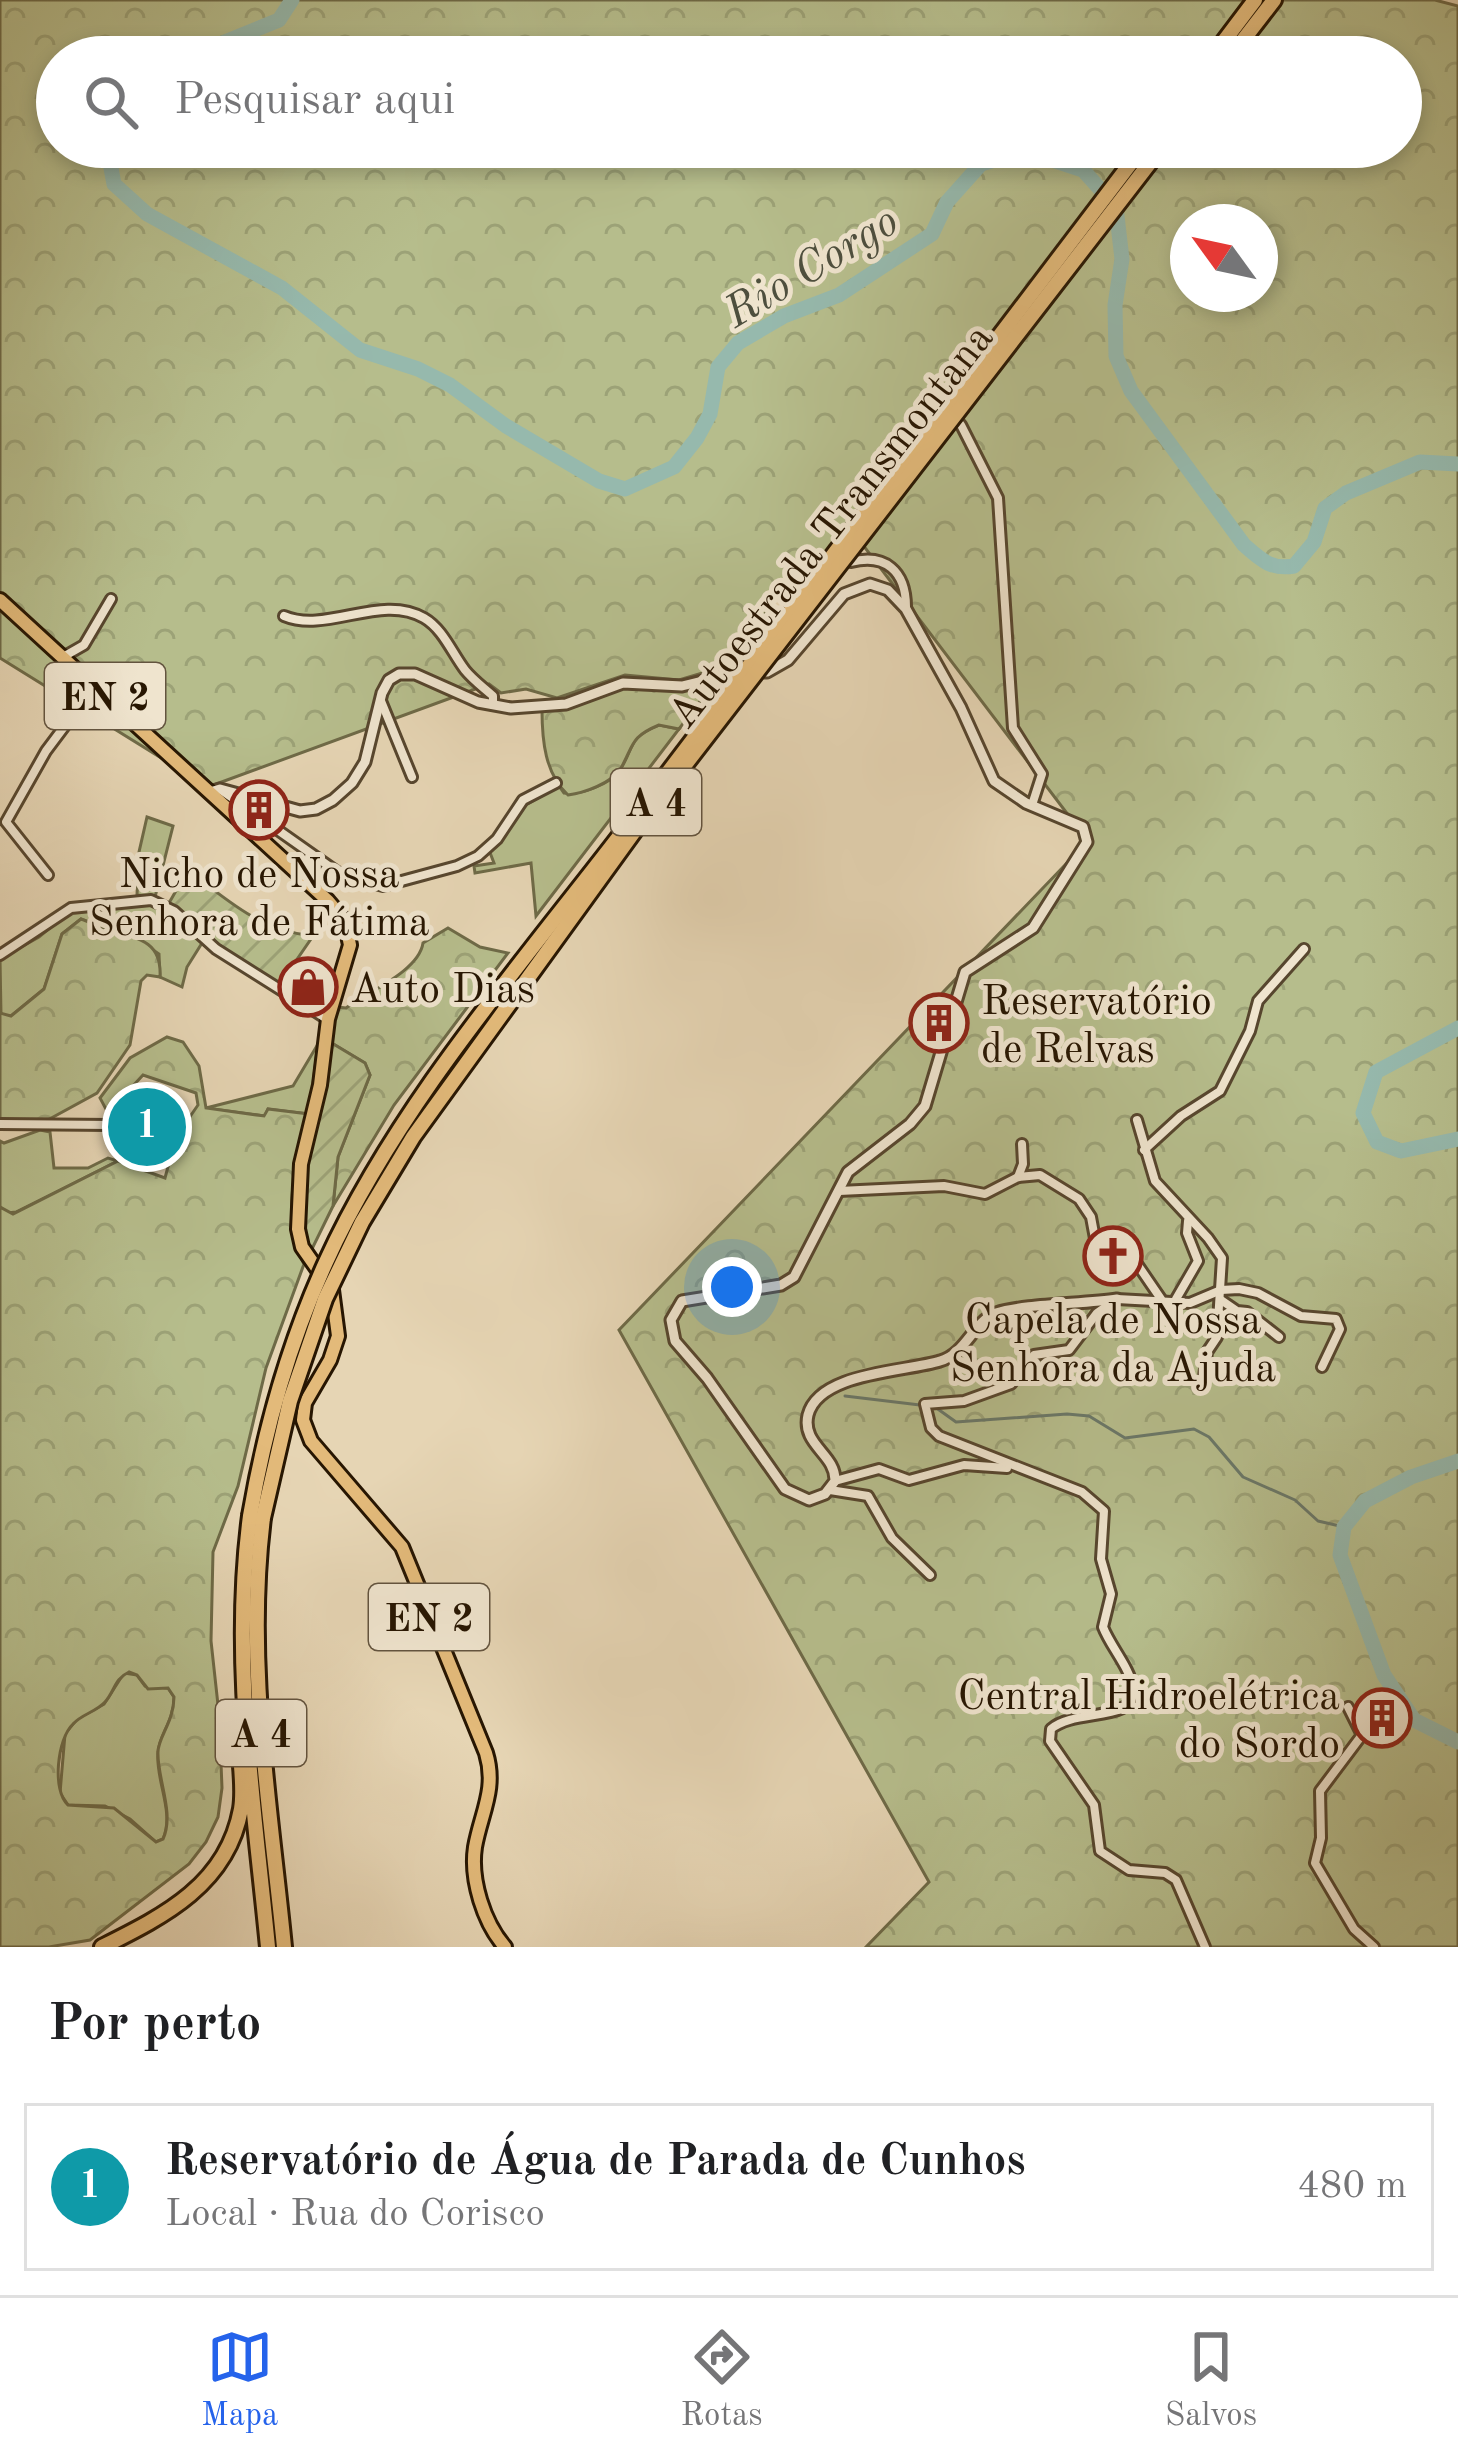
<!DOCTYPE html>
<html lang="pt">
<meta charset="utf-8">
<style>
:root{--surface:#fff;--page:#f2f2f2;--text:#202124;--muted:#757577;--line:#e0e0e0;--accent:#2563eb}
body{margin:0;font-family:"Old Standard TT",serif;background:var(--page);color:var(--text)}
.compass{position:absolute;left:1170px;top:204px;width:108px;height:108px;border-radius:50%;background:var(--surface);box-shadow:0 6px 18px #0003;rotate:303deg}
.you{position:absolute;left:732px;top:1287px;width:42px;height:42px;margin:-30px;border:9px solid #fff;border-radius:50%;background:#1a73e8;box-shadow:0 0 0 18px #1a73e833}
.badge{display:grid;place-items:center;width:78px;height:78px;border-radius:50%;background:var(--accent);color:#fff;font-size:39px;font-weight:700}
.pin{position:absolute;translate:-50% -50%;border:6px solid #fff;box-shadow:0 3px 12px #0006}
.list{margin:0;padding:0;list-style:none}
h2{display:flex;justify-content:space-between;align-items:center;height:156px;margin:0;padding:0 48px;font-size:51px}
h2 small{font-size:39px;font-weight:400;color:var(--muted)}
.list li{display:grid;grid-template-columns:78px 1fr auto;gap:36px;align-items:center;box-sizing:border-box;height:168px;margin:0 24px 24px;padding:0 24px;border:3px solid var(--line);border-radius:0px}
.list b{display:block;font-size:45px;white-space:nowrap}
.list p{margin:0;font-size:39px;white-space:nowrap;color:var(--muted)}
.list em{font-size:39px;font-style:normal;color:var(--muted)}
.icon{flex:none;width:66px;height:66px;fill:none;stroke:currentColor;stroke-width:2;stroke-linecap:round;stroke-linejoin:round}
.map{position:relative;flex:none;width:1458px;height:1947px;overflow:hidden}
.search{position:absolute;background:var(--surface);box-shadow:0 6px 18px #0003;left:36px;right:36px;top:36px;height:132px;display:flex;align-items:center;gap:30px;box-sizing:border-box;padding:0 42px;border-radius:66px;color:var(--muted);font-size:45px}
.sheet{height:348px;background:var(--surface)}
nav{display:flex;justify-content:space-around;align-items:center;box-sizing:border-box;height:168px;border-top:3px solid var(--line);background:var(--surface);font-size:33px;color:var(--muted)}
nav a{display:grid;justify-items:center;gap:6px}
nav .on{color:var(--accent)}
.map>svg:first-child{display:block}
.grass{fill:#b6bd8c;stroke:#6e6a47;stroke-width:3}
.forest{fill:url(#forest-crowns);stroke:#6e6a47;stroke-width:3;fill-rule:evenodd}
.garden{fill:url(#garden-furrows);stroke:#6e6a47;stroke-width:3}
.lines{fill:none;stroke-linecap:round;stroke-linejoin:round}
.stream{stroke:#6a7869;stroke-width:3}
.river{stroke:#96b9ad;stroke-width:15}
.minor-casing{stroke:#57462e;stroke-width:14}
.tertiary-casing{stroke:#57462e;stroke-width:15}
.primary-casing{stroke:#271602;stroke-width:18}
.motorway-casing{stroke:#271602;stroke-width:20}
.minor{stroke:#efe4ce;stroke-width:8}
.tertiary{stroke:#efe4ce;stroke-width:9}
.primary{stroke:#e3ba7a;stroke-width:12}
.motorway{stroke:#e3ba7a;stroke-width:14}
.motorway-bridge-casing{stroke:#271602;stroke-width:20;stroke-linecap:butt}
.motorway-bridge{stroke:#e3ba7a;stroke-width:14}
.labels{text-anchor:middle;stroke-width:10;stroke-linejoin:round;paint-order:stroke}
.shield{fill:#efe4ce;stroke:#63543f;stroke-width:3}
.shield-label{font-size:39px;font-weight:bold;fill:#271602}
.street-label{font-size:42px;fill:#271602;stroke:#efe4ce}
.poi-label{font-size:42px;fill:#271602;stroke:#efe4ce}
.water-label{font-size:45px;font-style:italic;fill:#4e4f3e;stroke:#efe4ce}
</style>
<div class="map">
<svg width="1458" height="1947" viewBox="0 0 1458 1947">
<defs>
<pattern id="forest-crowns" width="20" height="18" patternUnits="userSpaceOnUse" patternTransform="scale(3)"><rect width="20" height="18" fill="#b6bd8c"/><path d="M2 6a3 3 0 1 1 6 0M12 15a3 3 0 1 1 6 0" fill="none" stroke="#9ca277"/></pattern>
<pattern id="garden-furrows" width="10" height="10" patternUnits="userSpaceOnUse" patternTransform="scale(3)"><rect width="10" height="10" fill="#b6bd8c"/><path d="M-1 1l2-2M0 10L10 0M9 11l2-2" fill="none" stroke="#9ca277"/></pattern>
</defs>
<rect width="100%" height="100%" fill="#e6d5b4"/>
<filter id="stains"><feTurbulence type="fractalNoise" baseFrequency=".00167" numOctaves="4"/><feColorMatrix values="0 0 0 0 .2 0 0 0 0 .09 0 0 0 0 .02 0 0 0 .5 -.17"/></filter>
<radialGradient id="worn" r=".72"><stop offset=".6" stop-color="#630" stop-opacity="0"/><stop offset="1" stop-color="#630" stop-opacity=".3"/></radialGradient>
<g class="grass">
<path d="M659 725 679 729 536 916 531 863 475 873 474 866 494 863 489 850 524 806 559 786 564 793C580 795 610 785 620 770 635 746 628 737 659 725Z"/>
<polygon points="147,817 173,826 155,897 137,895 139,852"/>
<polygon points="142,901 162,907 202,943 187,967 182,987 160,977 159,954 127,932 108,930 81,919 62,934 44,989 11,1016 1,1015 0,959 39,937 69,912"/>
<polygon points="318,1044 309,1114 268,1109 265,1116 206,1108 293,1086"/>
<polygon points="40,1130 50,1132 54,1168 88,1168 108,1158 118,1161 16,1212 7,1213 0,1207 0,1141 4,1143"/>
<path d="M124 1673 137 1675 145 1686 168 1688 174 1697C174 1721 159 1735 158 1752 155 1780 175 1812 163 1839L156 1842 130 1819 105 1806 68 1805 60 1793 65 1734 77 1719 104 1704Z"/>
</g>
<g class="forest">
<path d="M0 0H1435L1458 6V1947H866L929 1882 619 1330 1088 841 863 545 798 570 726 666 679 680 625 675 557 698 526 689 501 693 489 684 208 787 0 658ZM57 57H1401V147H57ZM1188 222H1260V294H1188Z"/>
<path d="M714 683 679 729 659 725C630 737 634 745 621 768 612 783 584 793 568 795 545 774 542 740 542 710L573 705 621 688 684 691Z"/>
<path d="M81 919C91 922 98 928 108 931 137 938 162 940 160 977L147 975 141 981 130 1045 97 1093 44 1122H0V1013L11 1016 44 989 62 934Z"/>
<path d="M448 928 480 947 508 953 394 1105 333 1206 338 1157 370 1075 365 1063 330 1042 337 1007 346 1008C368 992 419 971 423 943Z"/>
<path d="M167 1037 183 1042 199 1066 206 1108 264 1116 268 1109 309 1114C296 1162 280 1218 304 1264L266 1368 238 1486 213 1552 211 1641 219 1714 222 1788 218 1817 206 1842 189 1864 90 1940 49 1947H0V1207L13 1214 118 1161 165 1178 176 1137 198 1105 196 1093 143 1075 108 1113 100 1098 130 1058ZM129 1672 137 1675 148 1689 168 1688 174 1697C174 1722 158 1737 158 1752 157 1779 175 1813 163 1839L156 1842 114 1808 68 1805C52 1791 57 1739 73 1724 82 1714 96 1712 105 1702 115 1691 114 1679 129 1672Z"/>
</g>
<g class="garden">
<path d="M188 870C228 901 261 931 313 936L280 984 214 945 169 903Z"/>
<path d="M330 1042 365 1063 370 1075 338 1157 333 1206 310 1253C288 1204 313 1149 323 1100 327 1081 328 1061 330 1042Z"/>
</g>
<g class="lines">
<g class="stream">
<polyline points="845,1396 920,1405"/>
<polyline points="935,1407 956,1422 1067,1414 1089,1416 1125,1438 1194,1429 1209,1437 1243,1477 1295,1500 1318,1521 1344,1527"/>
</g>
<g class="river">
<polyline points="188,57 279,20 292,0"/>
<path d="M107 147 114 184 147 214 282 288 360 350 418 369 450 385 506 426 599 481 625 489 674 467 697 438 710 414 718 367 738 343 784 316 839 295 932 234 947 202 981 164 1025 151 1083 170 1116 207 1122 259 1115 305 1116 356 1131 391 1244 545C1261 560 1271 570 1294 566L1314 542 1325 508 1346 493 1420 462 1458 464"/>
<polyline points="1458,1028 1376,1072 1363,1113 1377,1142 1401,1151 1458,1139"/>
<polyline points="1458,1461 1411,1477 1365,1501 1344,1527 1340,1555 1384,1675 1414,1720 1458,1742"/>
</g>
<defs>
<g id="minor">
<polyline points="961,425 998,498 1013,728 1042,774 1032,805"/>
<path d="M851 562C885 553 906 571 906 607"/>
<path d="M284 616C327 634 381 593 424 618 443 629 452 653 465 670 473 680 483 687 493 696V705"/>
<polyline points="63,657 84,645 111,599"/>
<polyline points="381,701 412,777"/>
<polyline points="221,790 343,876 383,886 457,866 478,856 497,839 523,800 556,783"/>
<polyline points="48,875 6,822 46,751 94,687"/>
<polyline points="0,955 71,908 151,900 174,911 216,949 327,1019"/>
<polyline points="1137,1120 1155,1181 1208,1238 1222,1258 1217,1337 1207,1352 1204,1377"/>
<polyline points="0,1124 111,1125"/>
<polyline points="1144,1150 1181,1116 1220,1091 1250,1031 1258,1001 1304,949"/>
<polyline points="1018,1177 1023,1164 1022,1144"/>
<polyline points="839,1191 944,1186 985,1194 1018,1177 1040,1175 1079,1199 1091,1217 1096,1244 1133,1258 1161,1299"/>
<polyline points="1176,1299 1198,1261 1187,1233 1188,1221"/>
<polyline points="1221,1300 1237,1311 1247,1312 1279,1337"/>
<polyline points="835,1481 879,1469 909,1480 964,1465 1007,1468"/>
<polyline points="830,1490 868,1496 892,1538 930,1575"/>
<polyline points="1348,1707 1362,1735 1320,1791 1321,1838 1315,1863 1354,1929 1374,1947"/>
<path d="M1205 1947 1176 1880 1165 1873 1129 1870 1100 1851 1094 1805 1050 1741 1051 1729C1075 1708 1136 1723 1133 1689 1131 1669 1110 1646 1103 1627L1111 1594 1101 1559 1104 1511 1082 1492 939 1436 931 1428 925 1404 964 1401 1011 1384 1034 1355 1069 1350 1097 1313 1117 1299 1190 1303 1221 1290 1239 1289 1258 1293 1301 1316 1336 1319 1340 1329 1322 1367"/>
</g>
<path id="tertiary" d="M210 792 220 789 300 811 316 809 333 800 352 783 365 762 382 693 389 680 399 674H415L478 702 511 708 566 704 623 683 682 686 739 672H767L788 660 844 594 870 584 888 590 906 609 961 708 994 781 1026 803 1083 827 1087 842 1033 928 965 972 925 1106 910 1124 848 1172 794 1277 781 1285 682 1301 671 1320 675 1341 707 1378 785 1489 809 1500 825 1494 835 1481C836 1454 801 1445 808 1415 819 1372 905 1372 940 1361 966 1354 973 1322 996 1313 1022 1304 1085 1304 1117 1299"/>
<path id="primary" d="M0 600 328 901 345 921 350 945 328 1019 320 1085 301 1164 298 1229 302 1247 332 1290 338 1336 330 1360 305 1403 303 1420 311 1441 402 1547 486 1753C497 1789 481 1813 475 1847 470 1880 484 1923 505 1947"/>
<g id="motorway">
<polyline points="1212,57 1255,0"/>
<polyline points="1230,57 1274,0"/>
<path d="M250 1516C231 1660 254 1803 268 1947"/>
<path d="M263 1518C245 1662 270 1804 284 1947"/>
<path d="M102 1947C164 1916 227 1885 241 1809 245 1786 239 1758 239 1735"/>
</g>
</defs>
<use href="#minor" class="minor-casing"/>
<use href="#tertiary" class="tertiary-casing"/>
<use href="#primary" class="primary-casing"/>
<use href="#motorway" class="motorway-casing"/>
<use href="#minor" class="minor"/>
<use href="#tertiary" class="tertiary"/>
<use href="#primary" class="primary"/>
<use href="#motorway" class="motorway"/>
<defs>
<g id="motorway-bridge">
<polyline points="660,783 1143,147"/>
<path d="M250 1516C265 1428 289 1343 326 1262 396 1108 518 968 621 834"/>
<polyline points="263,1518 290,1401 325,1299 362,1222 413,1137 644,818 1162,147"/>
</g>
</defs>
<use href="#motorway-bridge" class="motorway-bridge-casing"/>
<use href="#motorway-bridge" class="motorway-bridge"/>
</g>
<defs>
<symbol id="building-ring" viewBox="-11 -11 22 22"><circle r="9.5" fill="#efe4ce" stroke="#8f2418" stroke-width="1.5"/><path d="M-4-6H4V6H1V3H-1V6H-4ZM-2.5-4.3h1.7v1.8h-1.7ZM.8-4.3h1.7v1.8H.8ZM-2.5-1h1.7V.8h-1.7ZM.8-1h1.7V.8H.8Z" fill="#8f2418"/></symbol>
<symbol id="shop-ring" viewBox="-11 -11 22 22"><circle r="9.5" fill="#efe4ce" stroke="#8f2418" stroke-width="1.5"/><path d="M-5-2.5h2.3a2.7 3.5 0 0 1 5.4 0H5L5.5 6h-11ZM-1.5-2.5h3a1.5 2.3 0 0 0-3 0Z" fill="#8f2418"/></symbol>
<symbol id="church-ring" viewBox="-11 -11 22 22"><circle r="9.5" fill="#efe4ce" stroke="#8f2418" stroke-width="1.5"/><path d="M-1.2-6h2.4v3.5h3.3v2.4h-3.3V6h-2.4V-.1h-3.3v-2.4h3.3Z" fill="#8f2418"/></symbol>
</defs>
<g fill-rule="evenodd">
<use href="#building-ring" x="226" y="777" width="66" height="66"/>
<use href="#shop-ring" x="275" y="954" width="66" height="66"/>
<use href="#building-ring" x="906" y="990" width="66" height="66"/>
<use href="#church-ring" x="1080" y="1223" width="66" height="66"/>
<use href="#building-ring" x="1349" y="1685" width="66" height="66"/>
</g>
<g class="labels">
<g class="shield">
<rect x="45" y="663" width="120" height="66" rx="9"/>
<rect x="611" y="769" width="90" height="66" rx="9"/>
<rect x="369" y="1584" width="120" height="66" rx="9"/>
<rect x="216" y="1700" width="90" height="66" rx="9"/>
</g>
<g class="shield-label">
<text x="105" y="710">EN 2</text>
<text x="656" y="816">A 4</text>
<text x="429" y="1631">EN 2</text>
<text x="261" y="1747">A 4</text>
</g>
<g class="street-label">
<text transform="translate(829 525) rotate(-52)" y="15">Autoestrada Transmontana</text>
</g>
<g class="poi-label">
<text x="259" y="887">Nicho de Nossa<tspan x="259" dy="48">Senhora de Fátima</tspan></text>
<text x="350" y="1002" text-anchor="start">Auto Dias</text>
<text x="981" y="1014" text-anchor="start">Reservatório<tspan x="981" dy="48">de Relvas</tspan></text>
<text x="1113" y="1333">Capela de Nossa<tspan x="1113" dy="48">Senhora da Ajuda</tspan></text>
<text x="1340" y="1709" text-anchor="end">Central Hidroelétrica<tspan x="1340" dy="48">do Sordo</tspan></text>
</g>
<g class="water-label">
<text transform="translate(810 265) rotate(-31)" y="16">Rio Corgo</text>
</g>
</g>
<rect width="100%" height="100%" filter="url(#stains)"/>
<rect width="100%" height="100%" fill="url(#worn)"/>
</svg>
<svg class="compass" viewBox="-18 -18 36 36"><path d="M0-13l5 13h-10z" fill="#e53935"/><path d="M0 13l5-13h-10z" fill="#757577"/></svg>
<div class="you"></div>
<div class="pin badge" style="left:147px;top:1127px;background:#0f9aa8">1</div>
<div class="search"><svg class="icon" aria-label="search" viewBox="0 0 24 24"><circle cx="10" cy="10" r="6"/><path d="M15 15l6 6"/></svg>Pesquisar aqui</div>
</div>
<section class="sheet">
<h2>Por perto<small></small></h2>
<ul class="list">
<li><span class="badge" style="background:#0f9aa8">1</span><div><b>Reservatório de Água de Parada de Cunhos</b><p>Local · Rua do Corisco</p></div><em>480 m</em></li>
</ul>
</section>
<nav>
<a class="on"><svg class="icon" aria-label="map" viewBox="0 0 24 24"><path d="M3 6l6-2 6 2 6-2v14l-6 2-6-2-6 2zM9 4v14M15 6v14"/></svg>Mapa</a>
<a><svg class="icon" aria-label="directions" viewBox="0 0 24 24"><path d="M12 3l9 9-9 9-9-9zM9 14v-3h6M13 9l2 2-2 2"/></svg>Rotas</a>
<a><svg class="icon" aria-label="saved" viewBox="0 0 24 24"><path d="M7 4h10v16l-5-4-5 4z"/></svg>Salvos</a>
</nav>
